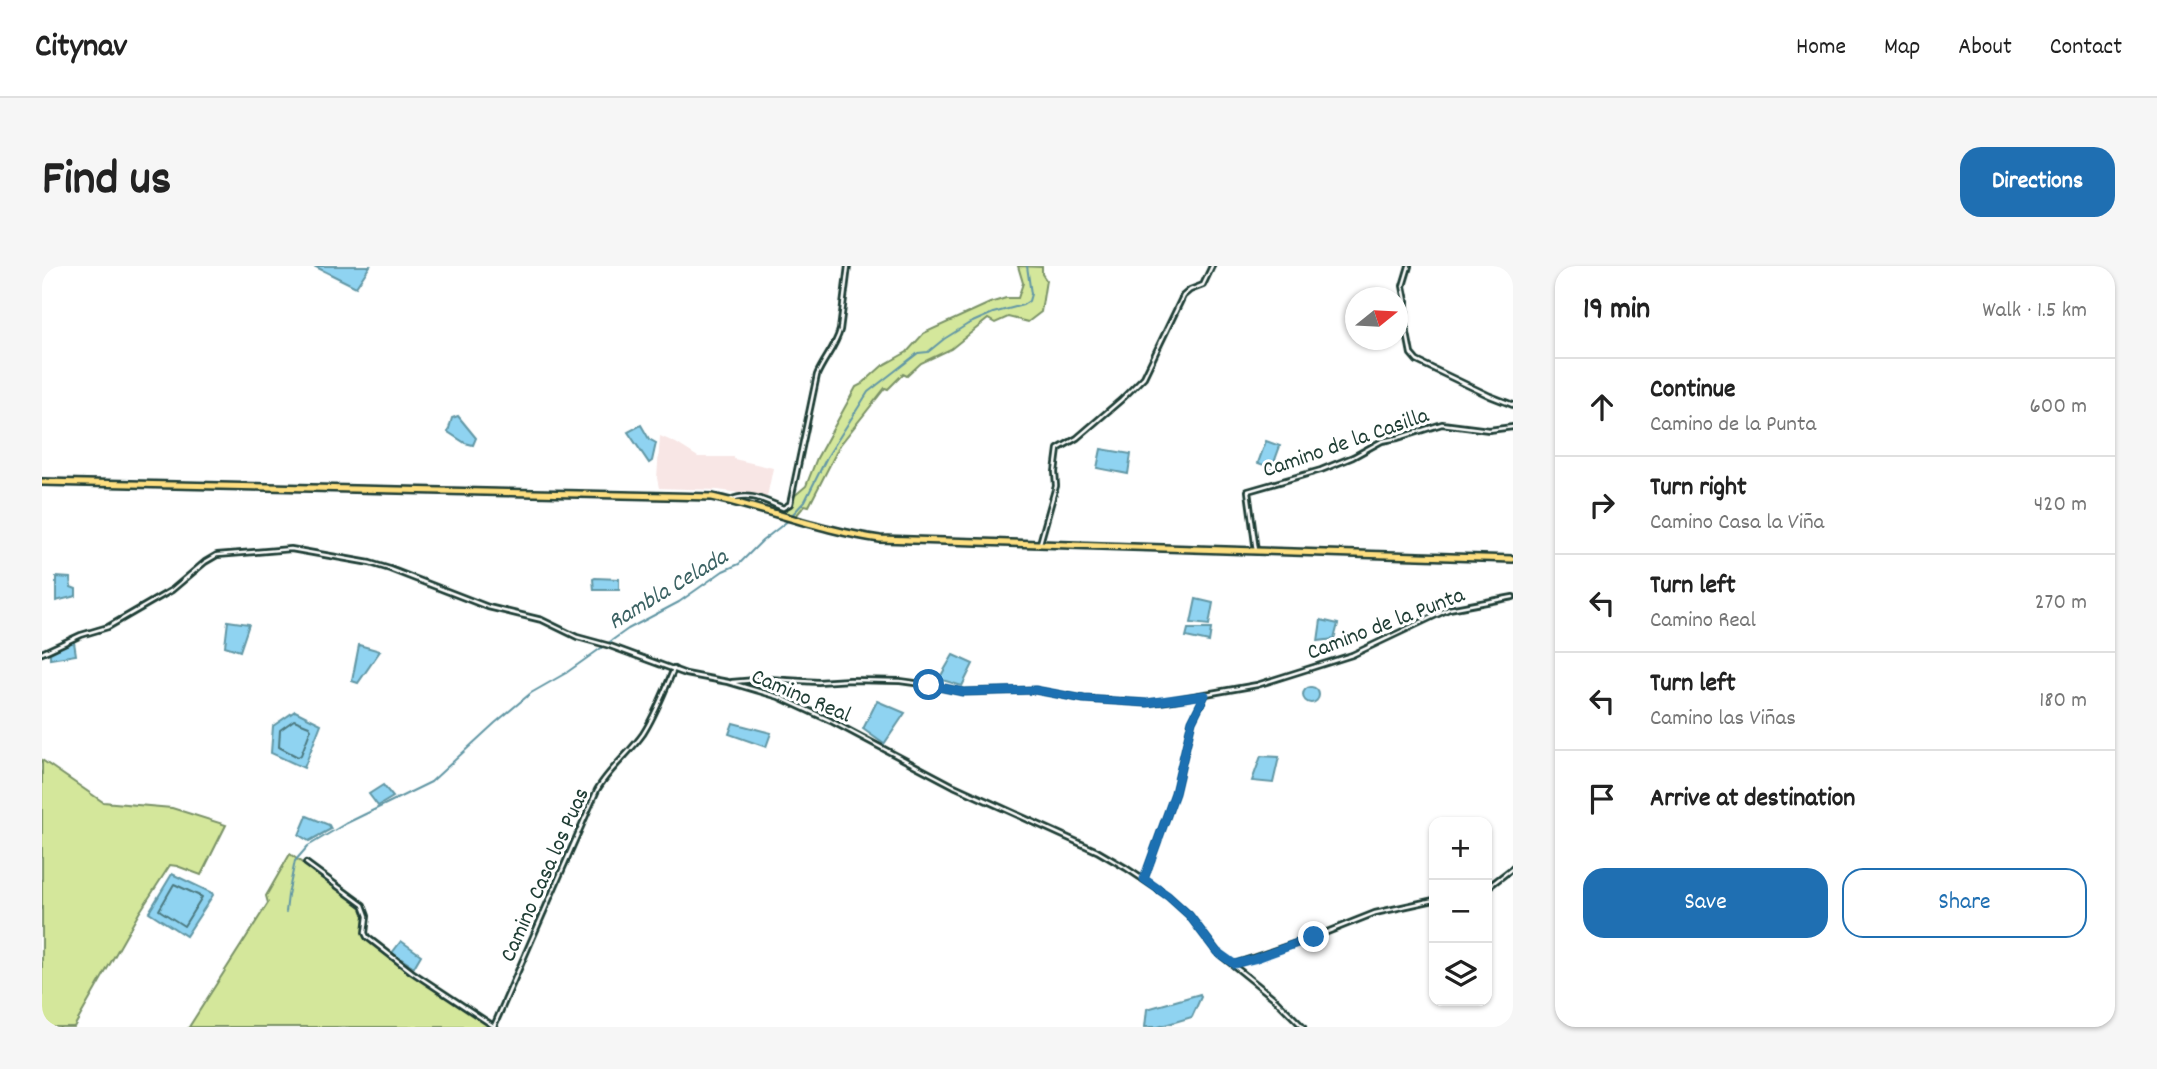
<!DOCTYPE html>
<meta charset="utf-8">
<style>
:root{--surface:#fff;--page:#f6f6f6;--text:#222;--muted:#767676;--line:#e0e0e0;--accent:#1f6fb2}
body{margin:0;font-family:Dekko,sans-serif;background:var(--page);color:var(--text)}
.controls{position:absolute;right:21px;bottom:21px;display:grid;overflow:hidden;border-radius:14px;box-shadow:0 2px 5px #0004}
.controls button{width:63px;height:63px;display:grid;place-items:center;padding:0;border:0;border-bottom:2px solid var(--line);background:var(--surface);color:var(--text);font:35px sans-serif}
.compass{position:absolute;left:1303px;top:21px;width:63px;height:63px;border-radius:50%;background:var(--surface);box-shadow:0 2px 5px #0004;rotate:72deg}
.stop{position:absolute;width:21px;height:21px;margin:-16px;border:5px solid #1f6fb2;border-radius:50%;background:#fff}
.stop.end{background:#1f6fb2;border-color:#fff;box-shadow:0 2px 7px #0008}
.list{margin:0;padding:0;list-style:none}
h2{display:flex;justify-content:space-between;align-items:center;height:91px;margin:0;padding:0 28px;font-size:30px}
h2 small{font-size:23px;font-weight:400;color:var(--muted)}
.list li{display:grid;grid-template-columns:46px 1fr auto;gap:21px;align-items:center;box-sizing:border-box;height:98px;padding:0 28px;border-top:2px solid var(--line)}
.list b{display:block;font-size:26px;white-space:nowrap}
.list p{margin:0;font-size:23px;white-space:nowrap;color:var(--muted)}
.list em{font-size:23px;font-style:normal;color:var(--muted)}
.actions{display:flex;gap:14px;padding:21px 28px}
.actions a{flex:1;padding:16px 0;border:2px solid var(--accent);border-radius:21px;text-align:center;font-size:24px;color:var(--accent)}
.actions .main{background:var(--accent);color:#fff}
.icon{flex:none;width:38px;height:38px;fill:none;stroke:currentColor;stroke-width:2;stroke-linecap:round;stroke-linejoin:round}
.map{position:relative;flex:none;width:1471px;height:761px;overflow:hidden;border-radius:21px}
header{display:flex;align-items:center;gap:42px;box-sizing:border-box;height:98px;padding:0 35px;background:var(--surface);border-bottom:2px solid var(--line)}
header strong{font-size:33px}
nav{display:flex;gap:38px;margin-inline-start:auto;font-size:24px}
.intro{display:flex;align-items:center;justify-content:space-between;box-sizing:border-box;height:168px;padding:0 42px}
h1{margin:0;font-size:49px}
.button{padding:18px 32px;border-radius:21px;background:var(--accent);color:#fff;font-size:24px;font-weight:700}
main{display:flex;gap:42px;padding:0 42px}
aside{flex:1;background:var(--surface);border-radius:21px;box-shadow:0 2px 5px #0004}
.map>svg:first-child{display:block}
.built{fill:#f8e6e5}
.green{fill:#d4e79b;stroke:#7a9268;stroke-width:2}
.water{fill:#8fd3f1;stroke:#6297a5;stroke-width:2}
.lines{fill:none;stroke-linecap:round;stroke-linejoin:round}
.shore{stroke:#4c7980;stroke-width:2}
.stream{stroke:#6297a5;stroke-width:2}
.minor-casing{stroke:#1f3d34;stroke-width:8}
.primary-casing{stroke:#1f3d34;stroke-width:10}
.minor{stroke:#fff;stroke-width:2.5}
.primary{stroke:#fedf80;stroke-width:5}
.route{stroke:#1f6fb2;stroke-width:9}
.labels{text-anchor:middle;stroke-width:6;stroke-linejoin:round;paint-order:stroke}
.street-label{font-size:23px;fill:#1f3d34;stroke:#fff}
.water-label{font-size:24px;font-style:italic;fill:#3b6263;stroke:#fff}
</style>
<header>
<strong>Citynav</strong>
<nav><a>Home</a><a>Map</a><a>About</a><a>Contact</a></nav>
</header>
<div class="intro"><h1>Find us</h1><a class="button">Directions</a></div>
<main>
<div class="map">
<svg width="1471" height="761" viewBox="0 0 1471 761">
<rect width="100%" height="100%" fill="#fff"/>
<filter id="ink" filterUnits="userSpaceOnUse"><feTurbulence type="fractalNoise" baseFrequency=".0143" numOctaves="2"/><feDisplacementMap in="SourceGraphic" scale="14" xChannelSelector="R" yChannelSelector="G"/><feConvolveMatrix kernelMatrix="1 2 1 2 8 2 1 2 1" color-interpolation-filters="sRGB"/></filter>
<g filter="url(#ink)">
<polygon class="built" points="618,170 634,177 656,191 692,191 692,193 731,202 725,231 676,224 617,222 615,212"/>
<g class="green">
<polygon points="976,0 1000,1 1000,8 1004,14 999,46 986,56 966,51 953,57 946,53 909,83 879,97 865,110 861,108 846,123 843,122 798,179 767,240 763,239 754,250 741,246 749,240 750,232 764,220 775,192 814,121 820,118 840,100 865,86 882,67 948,37 964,32 976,32 981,17"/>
<polygon points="0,494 61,536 130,542 184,559 159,609 135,600 128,599 97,647 32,761 0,761"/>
<polygon points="248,588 320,641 324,650 321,669 325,674 392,723 450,761 147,761 226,637 224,630"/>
</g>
<g class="water">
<polygon points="272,0 328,0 314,21"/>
<polygon points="416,150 434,172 431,179 423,177 406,166 410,152"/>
<polygon points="599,159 607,173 614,177 610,195 607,197 586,166"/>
<polygon points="1224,175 1238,180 1230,202 1216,197"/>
<polygon points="1059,183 1089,188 1086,208 1055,202"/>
<polygon points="14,311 28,312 29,321 34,323 34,330 14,335"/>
<polygon points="553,312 577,313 577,324 552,324 551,313"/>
<polygon points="1154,333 1171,337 1167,359 1149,357"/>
<polygon points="1279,354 1296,358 1292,373 1276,375"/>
<polygon points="186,355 207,358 198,385 183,380"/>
<polygon points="1146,363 1169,363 1167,376 1144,371"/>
<polygon points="30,375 32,376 34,389 8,393 8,387"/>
<polygon points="317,379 338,385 316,417 310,415"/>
<polygon points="911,389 931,398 920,420 897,413"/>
<circle cx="1269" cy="429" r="8"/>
<polygon points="835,435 863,447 842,478 821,463"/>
<polygon points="253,445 279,458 262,502 229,487 231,460"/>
<polygon points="691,457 729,467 724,481 687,468"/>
<polygon points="1219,490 1237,491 1231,517 1210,515"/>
<polygon points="341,519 351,531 336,540 327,528"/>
<polygon points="265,550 287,559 289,563 267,575 257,569"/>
<polygon points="130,608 170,627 171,629 144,670 107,646"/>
<polygon points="359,675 379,689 372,701 350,687"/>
<polygon points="1158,728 1159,731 1150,751 1116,761 1103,761 1105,743"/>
</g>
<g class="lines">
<g class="shore">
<polygon points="252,454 267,460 269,463 259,489 256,491 237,481 238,464"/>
<polygon points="132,618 160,631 142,660 117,644"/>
</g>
<g class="stream">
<polyline points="750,249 763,235 785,191 826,126 876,87 886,86 902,73 926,58 951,47 981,39 987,35 989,28 985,0"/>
<polyline points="244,646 246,629 253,595 266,580 303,558 389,516 453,457 489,427 524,407 586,363 637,336 681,305 697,298 720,275 747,254"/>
</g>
<defs>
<g id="minor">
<polyline points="1367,0 1361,20 1364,35 1363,57 1369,88 1375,95 1448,130 1471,139"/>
<path d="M688 234C707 225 723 235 741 242L748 238 775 109C782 93 794 80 798 64L806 0"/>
<polyline points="998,277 1014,220 1013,206 1016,183 1035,172 1079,134 1102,111 1141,30 1148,24 1161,19 1170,0"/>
<polyline points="1214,285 1206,225 1279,204 1311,191 1340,175 1356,172 1400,158 1447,164 1471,161"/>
<polyline points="0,387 39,369 66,361 130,324 163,296 175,289 249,283 328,297 348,303 446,341 500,354 535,371 568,380 644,408 686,416 737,431 789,455 912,520 1055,585 1084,602 1126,630 1147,649 1175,686 1233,733 1261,761"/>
<polyline points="690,416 726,413 776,416 808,414 858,415 887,419 921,426 993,424 1042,433 1105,437 1124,435 1215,419 1310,389 1407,343 1471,331"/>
<polyline points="264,597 321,639 325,650 323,667 325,671 370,706 453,761"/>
<polyline points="1102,613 1133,527 1150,455 1163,429"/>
<polyline points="1445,622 1471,602"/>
<polyline points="1193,698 1275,670 1333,647 1392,634"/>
<path d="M452 760 555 524C567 503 587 488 601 468 614 448 622 425 632 403"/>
</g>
<path id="primary" d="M0 216 670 231C726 243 780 265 838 273L1471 293"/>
</defs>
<use href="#minor" class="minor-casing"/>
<use href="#primary" class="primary-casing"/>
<use href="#minor" class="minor"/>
<use href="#primary" class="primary"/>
</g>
</g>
<g class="lines" filter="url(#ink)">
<polyline class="route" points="887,419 921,426 993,424 1042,433 1105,437 1163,429 1150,455 1133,527 1102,613 1126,630 1147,649 1175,686 1192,698 1212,693 1272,671"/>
</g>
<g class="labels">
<g class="street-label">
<text transform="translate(1303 175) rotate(-19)" y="8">Camino de la Casilla</text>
<text transform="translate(1343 356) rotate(-21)" y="8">Camino de la Punta</text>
<text transform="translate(760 428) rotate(23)" y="8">Camino Real</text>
<text transform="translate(501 608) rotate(-66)" y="8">Camino Casa los Puas</text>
</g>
<g class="water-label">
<text transform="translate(625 322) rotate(-31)" y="8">Rambla Celada</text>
</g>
</g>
</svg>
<div class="controls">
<button>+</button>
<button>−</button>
<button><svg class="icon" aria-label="layers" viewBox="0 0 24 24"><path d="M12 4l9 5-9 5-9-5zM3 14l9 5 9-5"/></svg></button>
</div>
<svg class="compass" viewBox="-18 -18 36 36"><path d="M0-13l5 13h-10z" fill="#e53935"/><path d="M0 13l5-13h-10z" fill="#767676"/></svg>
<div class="stop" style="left:887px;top:419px"></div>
<div class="stop end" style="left:1272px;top:671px"></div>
</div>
<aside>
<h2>19 min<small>Walk · 1.5 km</small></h2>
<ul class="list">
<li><svg class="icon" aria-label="ahead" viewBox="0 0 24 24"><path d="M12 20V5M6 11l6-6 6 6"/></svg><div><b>Continue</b><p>Camino de la Punta</p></div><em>600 m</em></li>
<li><svg class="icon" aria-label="right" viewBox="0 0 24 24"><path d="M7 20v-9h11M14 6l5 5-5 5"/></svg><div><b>Turn right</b><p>Camino Casa la Viña</p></div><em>420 m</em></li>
<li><svg class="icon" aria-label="left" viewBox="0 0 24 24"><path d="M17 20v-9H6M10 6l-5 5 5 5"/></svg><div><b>Turn left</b><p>Camino Real</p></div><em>270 m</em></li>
<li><svg class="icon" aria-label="left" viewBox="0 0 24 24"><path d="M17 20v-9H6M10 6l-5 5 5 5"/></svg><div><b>Turn left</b><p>Camino las Viñas</p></div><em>180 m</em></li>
<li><svg class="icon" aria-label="arrive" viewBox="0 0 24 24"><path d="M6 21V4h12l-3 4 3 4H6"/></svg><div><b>Arrive at destination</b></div></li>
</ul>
<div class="actions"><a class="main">Save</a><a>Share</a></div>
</aside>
</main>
